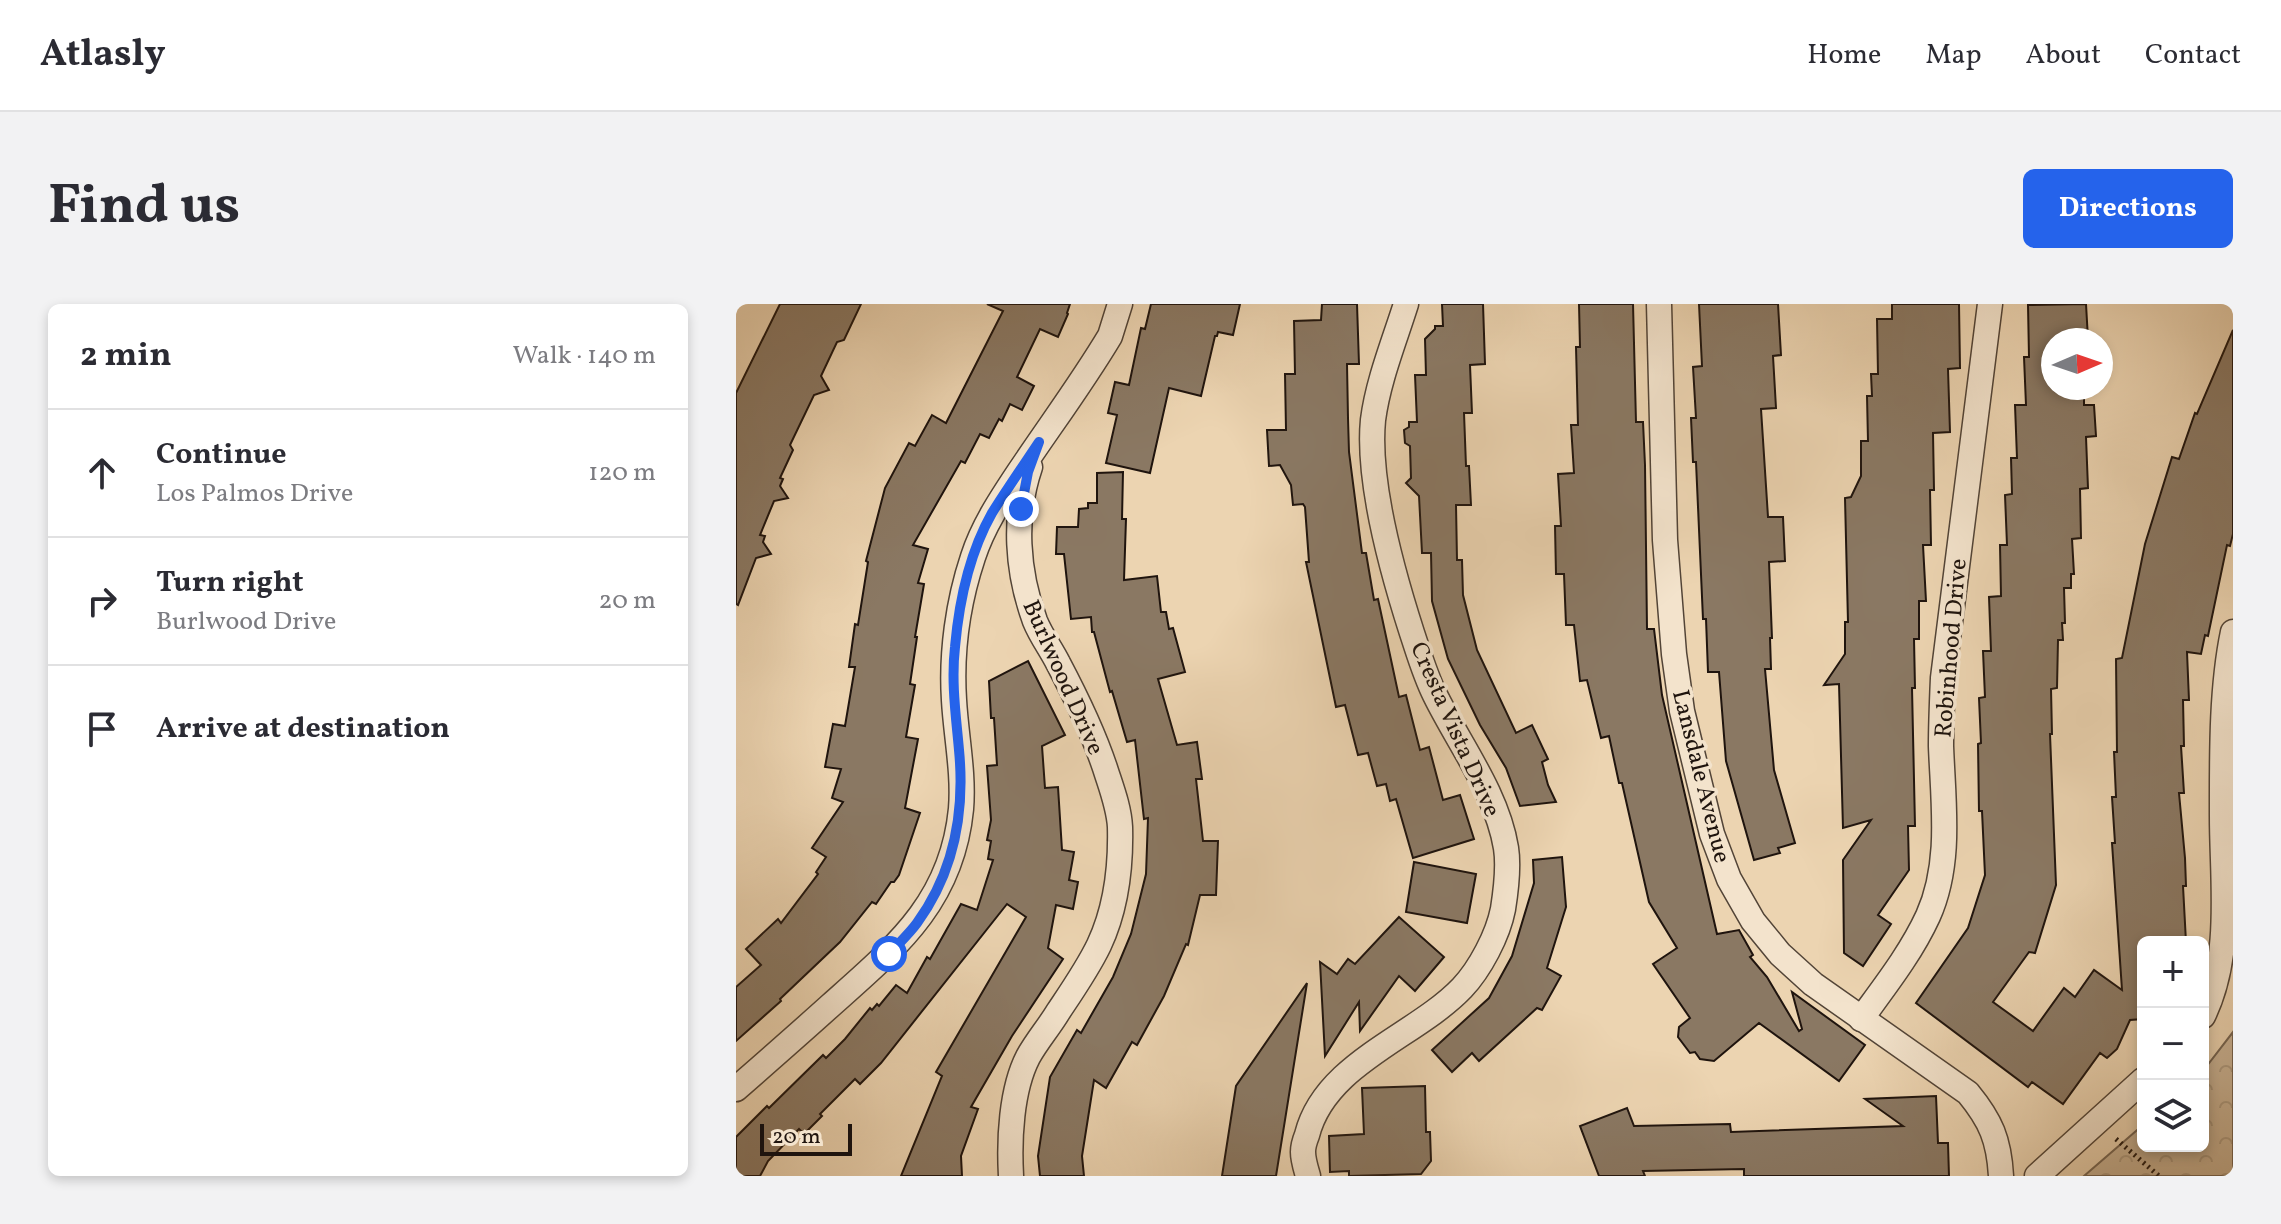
<!DOCTYPE html>
<meta charset="utf-8">
<style>
:root{--surface:#fff;--page:#f2f2f3;--text:#2b2b33;--muted:#7c7c81;--line:#e1e1e2;--accent:#2563eb}
body{margin:0;font-family:Vollkorn,serif;background:var(--page);color:var(--text)}
.controls{position:absolute;right:24px;bottom:24px;display:grid;overflow:hidden;border-radius:12px;box-shadow:0 4px 12px #0003}
.controls button{width:72px;height:72px;display:grid;place-items:center;padding:0;border:0;border-bottom:2px solid var(--line);background:var(--surface);color:var(--text);font:40px sans-serif}
.compass{position:absolute;left:1305px;top:24px;width:72px;height:72px;border-radius:50%;background:var(--surface);box-shadow:0 4px 12px #0003;rotate:88deg}
.scale{position:absolute;left:24px;bottom:20px;width:92px;box-sizing:border-box;padding-left:8px;border:4px solid #1f140e;border-top:0;font-size:22px;line-height:28px;white-space:nowrap;color:#1f140e;-webkit-text-stroke:6px #f3e3cc;paint-order:stroke}
.stop{position:absolute;width:24px;height:24px;margin:-18px;border:6px solid #2563eb;border-radius:50%;background:#fff}
.stop.end{background:#2563eb;border-color:#fff;box-shadow:0 2px 8px #0008}
.list{margin:0;padding:0;list-style:none}
h2{display:flex;justify-content:space-between;align-items:center;height:104px;margin:0;padding:0 32px;font-size:34px}
h2 small{font-size:26px;font-weight:400;color:var(--muted)}
.list li{display:grid;grid-template-columns:52px 1fr auto;gap:24px;align-items:center;box-sizing:border-box;height:128px;padding:0 32px;border-top:2px solid var(--line)}
.list b{display:block;font-size:30px;white-space:nowrap}
.list p{margin:0;font-size:26px;white-space:nowrap;color:var(--muted)}
.list em{font-size:26px;font-style:normal;color:var(--muted)}
.icon{flex:none;width:44px;height:44px;fill:none;stroke:currentColor;stroke-width:2;stroke-linecap:round;stroke-linejoin:round}
.map{position:relative;flex:none;width:1497px;height:872px;overflow:hidden;border-radius:12px}
header{display:flex;align-items:center;gap:48px;box-sizing:border-box;height:112px;padding:0 40px;background:var(--surface);border-bottom:2px solid var(--line)}
header strong{font-size:38px}
nav{display:flex;gap:44px;margin-inline-start:auto;font-size:28px}
.intro{display:flex;align-items:center;justify-content:space-between;box-sizing:border-box;height:192px;padding:0 48px}
h1{margin:0;font-size:56px}
.button{padding:20px 36px;border-radius:12px;background:var(--accent);color:#fff;font-size:28px;font-weight:700}
main{display:flex;gap:48px;padding:0 48px}
aside{flex:1;background:var(--surface);border-radius:12px;box-shadow:0 4px 12px #0003}
.map>svg:first-child{display:block}
.park{fill:url(#park-crowns);stroke:#746452;stroke-width:2}
.building{fill:#8a7863;stroke:#1f140e;stroke-width:2}
.lines{fill:none;stroke-linecap:round;stroke-linejoin:round}
.street-casing{stroke:#524437;stroke-width:27}
.path{stroke:#1f140e;stroke-width:5;stroke-dasharray:2 4;stroke-linecap:butt}
.street{stroke:#f3e3cc;stroke-width:24}
.route{stroke:#2563eb;stroke-width:10}
.labels{text-anchor:middle;stroke-width:7;stroke-linejoin:round;paint-order:stroke}
.street-label{font-size:24px;fill:#1f140e;stroke:#f3e3cc}
</style>
<header>
<strong>Atlasly</strong>
<nav><a>Home</a><a>Map</a><a>About</a><a>Contact</a></nav>
</header>
<div class="intro"><h1>Find us</h1><a class="button">Directions</a></div>
<main>
<aside>
<h2>2 min<small>Walk · 140 m</small></h2>
<ul class="list">
<li><svg class="icon" aria-label="ahead" viewBox="0 0 24 24"><path d="M12 20V5M6 11l6-6 6 6"/></svg><div><b>Continue</b><p>Los Palmos Drive</p></div><em>120 m</em></li>
<li><svg class="icon" aria-label="right" viewBox="0 0 24 24"><path d="M7 20v-9h11M14 6l5 5-5 5"/></svg><div><b>Turn right</b><p>Burlwood Drive</p></div><em>20 m</em></li>
<li><svg class="icon" aria-label="arrive" viewBox="0 0 24 24"><path d="M6 21V4h12l-3 4 3 4H6"/></svg><div><b>Arrive at destination</b></div></li>
</ul>
</aside>
<div class="map">
<svg width="1497" height="872" viewBox="0 0 1497 872">
<defs>
<pattern id="park-crowns" width="20" height="18" patternUnits="userSpaceOnUse" patternTransform="scale(2)"><rect width="20" height="18" fill="#c9b395"/><path d="M2 6a3 3 0 1 1 6 0M12 15a3 3 0 1 1 6 0" fill="none" stroke="#ac997f"/></pattern>
</defs>
<rect width="100%" height="100%" fill="#ecd4b1"/>
<filter id="stains"><feTurbulence type="fractalNoise" baseFrequency=".0025" numOctaves="4"/><feColorMatrix values="0 0 0 0 .2 0 0 0 0 .09 0 0 0 0 .02 0 0 0 .5 -.17"/></filter>
<radialGradient id="worn" r=".72"><stop offset=".6" stop-color="#630" stop-opacity="0"/><stop offset="1" stop-color="#630" stop-opacity=".3"/></radialGradient>
<polygon class="park" points="1497,728 1497,872 1348,872 1407,821 1407,842 1467,842 1467,767"/>
<g class="building">
<polygon points="44,0 125,0 108,36 101,38 85,72 93,86 78,91 54,141 57,146 44,174 47,175 44,182 52,194 38,197 24,231 29,232 27,238 35,250 20,254 2,301 0,300 0,89"/>
<polygon points="251,0 334,0 331,9 332,10 322,33 304,25 281,73 298,82 286,106 274,100 266,117 263,115 253,134 244,130 229,159 225,157 177,241 192,245 182,279 188,280 179,333 181,333 174,380 179,381 170,433 182,435 169,504 184,509 163,571 158,578 155,578 140,600 136,598 104,638 44,695 45,697 0,737 0,683 25,661 10,645 42,615 45,619 82,570 80,568 90,553 76,544 107,498 96,494 105,465 89,463 97,420 109,422 119,363 113,363 119,320 122,321 132,258 130,257 149,184 173,139 179,142 196,111 210,119 267,7"/>
<polygon points="415,0 504,0 497,31 482,28 481,32 479,32 465,92 433,84 414,169 370,159 381,111 372,109 379,78 393,81 405,24 409,25"/>
<polygon points="586,0 621,0 623,60 611,60 612,114 613,148 626,249 630,249 638,296 642,295 663,393 670,391 684,446 693,443 707,496 724,491 738,535 677,554 660,495 654,497 650,480 641,482 632,449 622,451 609,401 600,403 570,258 573,258 569,203 567,200 557,201 555,181 544,161 533,162 531,126 550,126 549,70 559,70 558,17 585,16"/>
<polygon points="706,0 747,0 749,60 734,61 736,109 728,109 730,162 733,162 735,201 720,201 721,256 726,256 727,291 741,346 780,429 796,421 812,455 806,458 812,481 820,498 784,502 770,464 744,421 712,355 696,297 695,249 686,249 683,192 670,179 675,174 674,142 669,139 668,126 673,123 673,118 681,118 679,71 690,71 689,35 699,25 699,22 707,22"/>
<polygon points="843,0 897,0 900,118 907,118 909,161 911,325 918,325 926,391 981,630 1003,626 1017,651 1014,653 1031,673 1063,727 1066,725 1056,688 1129,741 1103,777 1023,719 978,757 964,755 959,748 954,749 942,733 943,723 954,714 917,660 941,644 913,598 886,479 883,479 873,432 865,434 851,376 844,377 838,321 830,321 828,270 820,270 819,222 825,222 822,170 838,169 835,121 842,121 840,43 844,43"/>
<polygon points="963,0 1042,0 1045,51 1037,52 1040,104 1025,105 1032,213 1047,213 1049,257 1033,258 1036,334 1034,334 1035,365 1029,365 1038,466 1059,539 1042,544 1044,549 1018,556 990,457 983,368 972,368 970,315 967,315 960,158 957,158 955,114 960,114 957,63 966,62"/>
<polygon points="1156,0 1223,0 1224,64 1212,65 1214,128 1197,129 1198,186 1194,186 1195,241 1187,241 1190,297 1183,297 1183,335 1178,335 1179,384 1176,384 1179,522 1172,522 1173,566 1142,611 1155,620 1127,662 1108,649 1107,556 1135,516 1107,524 1103,380 1088,381 1109,350 1109,318 1112,318 1109,194 1115,193 1125,172 1125,137 1132,137 1131,92 1136,92 1135,70 1142,70 1141,15 1156,15"/>
<polygon points="1350,0 1352,35 1317,36 1317,84 1348,84 1348,101 1358,101 1360,132 1350,133 1352,184 1344,185 1345,234 1336,235 1338,270 1335,270 1335,284 1328,284 1329,319 1326,319 1327,336 1322,336 1321,384 1315,385 1316,430 1314,430 1320,581 1299,649 1293,648 1257,698 1297,727 1328,684 1339,693 1358,666 1386,686 1376,539 1379,539 1376,493 1380,493 1378,448 1381,448 1380,355 1386,354 1409,240 1436,153 1443,155 1459,109 1461,110 1497,26 1497,230 1494,242 1491,241 1472,332 1469,331 1465,350 1451,348 1453,396 1447,396 1448,442 1445,442 1448,489 1443,489 1449,554 1450,582 1447,582 1450,638 1407,638 1407,715 1394,716 1381,745 1371,754 1364,749 1327,800 1296,778 1292,783 1180,699 1232,624 1249,571 1246,507 1243,507 1242,440 1245,439 1243,394 1249,393 1247,347 1255,347 1253,293 1265,292 1264,241 1271,241 1269,191 1276,190 1275,154 1281,154 1279,101 1290,101 1288,53 1293,53 1292,1"/>
<polygon points="387,168 386,215 390,215 388,276 421,272 425,308 430,308 433,325 437,324 449,368 422,375 441,441 461,438 466,475 460,475 467,537 482,537 480,591 464,591 452,641 450,640 428,692 401,741 396,738 370,784 358,776 346,852 348,872 304,872 302,852 314,773 341,726 345,729 377,673 395,630 410,570 412,514 408,515 399,436 391,438 376,387 374,388 358,328 356,328 355,313 335,315 328,250 320,250 321,223 342,223 343,205 352,204 352,199 361,199 361,169"/>
<polygon points="292,357 329,431 306,442 309,484 322,483 326,546 338,548 333,576 342,578 337,605 320,601 312,644 327,655 276,732 235,803 242,805 225,852 226,872 165,872 206,772 200,768 290,613 271,600 145,759 124,780 119,775 84,810 86,812 68,830 63,825 32,857 24,872 0,872 0,833 31,802 33,804 87,751 90,754 109,735 134,704 136,706 141,700 143,702 160,681 171,689 191,653 194,655 225,600 241,606 257,556 252,555 255,537 251,536 255,516 251,462 261,461 258,414 255,414 253,377"/>
<polygon points="826,553 830,603 811,664 825,672 806,706 801,704 743,757 736,749 716,768 696,746 753,694 776,652 798,579 797,556"/>
<polygon points="678,558 740,570 731,619 670,608"/>
<polygon points="663,613 708,653 679,687 663,672 624,727 623,698 589,752 584,658 601,670 612,655 619,660"/>
<polygon points="571,679 540,872 486,872 500,782"/>
<polygon points="689,782 690,828 694,828 695,857 685,870 613,872 613,867 594,868 593,832 628,830 626,784"/>
<polygon points="1200,792 1202,839 1212,839 1213,872 1008,872 1008,865 907,867 909,872 863,872 844,822 891,804 898,822 994,820 995,828 1167,822 1129,795"/>
</g>
<g class="lines">
<defs>
<g id="street">
<path d="M923 0 929 236 938 350 946 407 976 530 993 575 1017 617 1044 650 1077 680 1232 789C1255 817 1263 836 1265 872"/>
<path d="M1467 712C1497 651 1486 579 1486 512 1486 453 1485 386 1497 328"/>
<path d="M1125 715C1149 682 1175 649 1192 612 1216 559 1207 498 1205 442 1205 420 1206 397 1207 374L1254 0"/>
<path d="M0 785C32 757 64 729 95 701 160 643 216 598 225 505 228 469 220 432 218 396 215 349 222 298 237 253 247 222 265 195 283 168 313 123 346 79 374 32L384 0"/>
<path d="M275 872C273 836 275 786 292 753 300 738 313 723 322 708 336 687 352 664 363 641 380 605 385 562 384 523 383 503 375 483 369 464 357 428 340 393 322 359 315 345 305 332 299 317 281 268 277 213 294 163"/>
<path d="M572 872C570 865 567 856 567 848 567 843 569 836 571 831 589 759 679 733 726 684 744 665 762 631 767 605 770 586 773 563 770 544 761 489 723 440 699 391 689 371 683 350 676 329 657 270 631 178 637 116 642 77 658 38 670 0"/>
<polyline points="1301,872 1407,776"/>
</g>
</defs>
<use href="#street" class="street-casing"/>
<polyline class="path" points="1380,835 1423,872"/>
<use href="#street" class="street"/>
</g>
<g class="lines">
<path class="route" d="M153 650C162 640 173 630 181 619 218 568 229 508 223 446 220 412 215 378 219 343 223 298 234 248 256 209 271 185 287 162 303 138L292 168 285 205"/>
</g>
<g class="labels">
<g class="street-label">
<text transform="translate(1214 344) rotate(-85)" y="8">Robinhood Drive</text>
<text transform="translate(328 373) rotate(66)" y="8">Burlwood Drive</text>
<text transform="translate(720 425) rotate(66)" y="8">Cresta Vista Drive</text>
<text transform="translate(966 472) rotate(76)" y="8">Lansdale Avenue</text>
</g>
</g>
<rect width="100%" height="100%" filter="url(#stains)"/>
<rect width="100%" height="100%" fill="url(#worn)"/>
</svg>
<div class="controls">
<button>+</button>
<button>−</button>
<button><svg class="icon" aria-label="layers" viewBox="0 0 24 24"><path d="M12 4l9 5-9 5-9-5zM3 14l9 5 9-5"/></svg></button>
</div>
<svg class="compass" viewBox="-18 -18 36 36"><path d="M0-13l5 13h-10z" fill="#e53935"/><path d="M0 13l5-13h-10z" fill="#7c7c81"/></svg>
<div class="scale">20 m</div>
<div class="stop" style="left:153px;top:650px"></div>
<div class="stop end" style="left:285px;top:205px"></div>
</div>
</main>
